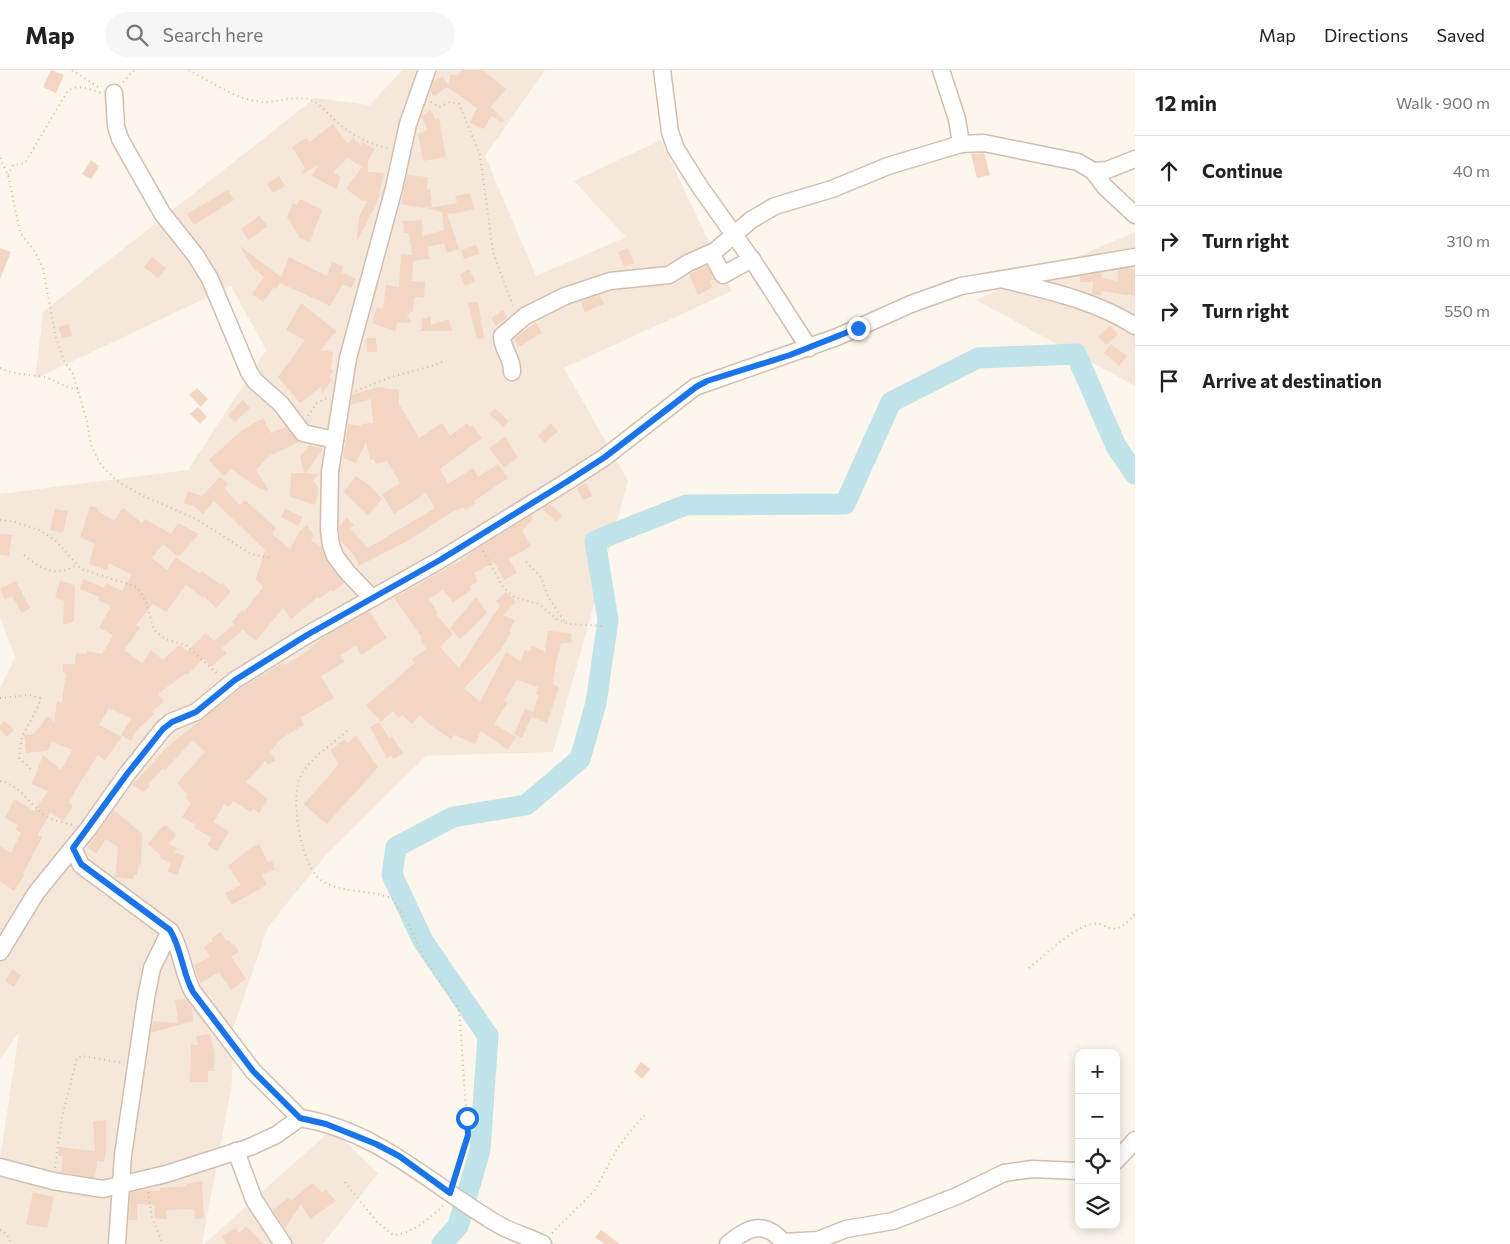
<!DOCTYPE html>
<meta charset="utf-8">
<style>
:root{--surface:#fff;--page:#f6f6f6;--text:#222;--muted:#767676;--line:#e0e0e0}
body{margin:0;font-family:Commissioner,sans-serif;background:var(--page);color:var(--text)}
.controls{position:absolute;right:15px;bottom:15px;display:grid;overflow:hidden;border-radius:10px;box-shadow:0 2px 12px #0003}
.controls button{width:45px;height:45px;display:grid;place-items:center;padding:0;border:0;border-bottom:1px solid var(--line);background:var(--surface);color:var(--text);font:25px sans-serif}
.stop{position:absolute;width:15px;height:15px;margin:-11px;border:4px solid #1a73e8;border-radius:50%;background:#fff}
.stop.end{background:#1a73e8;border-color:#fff;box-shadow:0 1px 5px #0008}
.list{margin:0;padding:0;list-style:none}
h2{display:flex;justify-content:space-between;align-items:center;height:65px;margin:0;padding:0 20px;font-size:21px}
h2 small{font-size:16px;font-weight:400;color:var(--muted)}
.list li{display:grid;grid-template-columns:32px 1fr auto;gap:15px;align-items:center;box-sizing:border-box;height:70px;padding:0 20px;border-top:1px solid var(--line)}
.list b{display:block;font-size:19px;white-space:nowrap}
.list em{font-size:16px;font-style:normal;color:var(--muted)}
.icon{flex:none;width:28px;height:28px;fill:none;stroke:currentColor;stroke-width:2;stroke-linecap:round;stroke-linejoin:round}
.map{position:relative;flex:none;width:1135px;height:1174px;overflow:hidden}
header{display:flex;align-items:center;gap:30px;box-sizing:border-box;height:70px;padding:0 25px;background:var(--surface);border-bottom:1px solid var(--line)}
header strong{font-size:24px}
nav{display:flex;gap:28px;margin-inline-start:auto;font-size:18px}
.search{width:350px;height:45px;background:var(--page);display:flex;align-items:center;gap:12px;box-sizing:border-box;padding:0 18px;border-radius:28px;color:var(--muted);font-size:19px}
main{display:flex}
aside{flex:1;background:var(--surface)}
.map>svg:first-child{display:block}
.residential{fill:#f5e8da}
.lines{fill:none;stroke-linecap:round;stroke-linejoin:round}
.river{stroke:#bfe3e8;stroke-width:21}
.building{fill:#f3d5c3}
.minor-casing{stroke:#d1beb0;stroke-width:19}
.path{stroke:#d9b8a5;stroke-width:2;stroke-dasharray:1 4;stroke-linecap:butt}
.minor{stroke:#fff;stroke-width:16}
.route{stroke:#1a73e8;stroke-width:6}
</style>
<header>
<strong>Map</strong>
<div class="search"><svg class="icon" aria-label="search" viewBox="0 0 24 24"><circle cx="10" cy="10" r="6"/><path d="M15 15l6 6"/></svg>Search here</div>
<nav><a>Map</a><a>Directions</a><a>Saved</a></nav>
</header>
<main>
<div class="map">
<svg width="1135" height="1174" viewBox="0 0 1135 1174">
<rect width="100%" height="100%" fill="#fdf6ec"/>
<g class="residential">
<polygon points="402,0 545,0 485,86 536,206 626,167 574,111 661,70 732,221 564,298 628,411 553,682 426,686 326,785 268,857 233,959 232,1014 202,1174 0,1174 0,1090 19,962 0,989 0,619 15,587 0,547 0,424 188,400 266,280 231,216 35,309 43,242 315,28 370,35"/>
<polygon points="1135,162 1135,316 976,230"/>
<polygon points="332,1059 378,1103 323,1174 204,1174"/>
</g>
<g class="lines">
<polyline class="river" points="442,1174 458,1156 480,1080 488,966 423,871 392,805 396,777 453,747 526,735 580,689 596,633 608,550 595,471 686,435 845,434 891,332 978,288 1076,284 1116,376 1135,404"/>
</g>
<g class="building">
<polygon points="51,0 64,5 56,23 43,17"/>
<polygon points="462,0 483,0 506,19 491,37 504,50 502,52 491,46 484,59 470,53 477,38 447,17 434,26 430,21 433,12 442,6 448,15 451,4 458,6"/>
<polygon points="430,40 436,49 439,48 446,87 423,91 418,64 428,60 421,47"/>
<polygon points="333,54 348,74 353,68 361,75 362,72 375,79 368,91 368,102 384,103 377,133 357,171 359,147 367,131 361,130 346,119 362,97 347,88 333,102 341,107 336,119 312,106 318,95 301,105 305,98 292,77 306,68 310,72"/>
<polygon points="984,83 990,105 977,108 971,84"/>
<polygon points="91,90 99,96 91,109 82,104"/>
<polygon points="407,105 428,107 427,119 430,119 432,137 422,138 401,134"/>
<polygon points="279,106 285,116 273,123 267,114"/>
<polygon points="228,120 234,130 194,155 187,144"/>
<polygon points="470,123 474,139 453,144 447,143 459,179 447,183 444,173 428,177 429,189 413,191 412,211 425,212 424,228 414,227 413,241 407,244 411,253 397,252 395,261 372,253 377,237 383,239 386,215 399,217 401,184 412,185 409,163 404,163 403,151 422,150 422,166 444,160 442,142 427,138 457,133 455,126"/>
<polygon points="300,129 322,140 310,172 300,168 287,147 293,133 297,135"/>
<polygon points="259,146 268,156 248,170 241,159"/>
<polygon points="476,175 479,184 464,189 461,180"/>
<polygon points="240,176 281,207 289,187 327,206 332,192 343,196 341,202 356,209 351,218 343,214 330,236 280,213 276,219 274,217 263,232 252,224 264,207 253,198"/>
<polygon points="0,178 11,182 0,209"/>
<polygon points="628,178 634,193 624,197 618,182"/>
<polygon points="152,187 166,198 158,208 144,197"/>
<polygon points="707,196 714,210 710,211 713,217 698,225 689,204"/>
<polygon points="1128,198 1135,200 1135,226 1101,221 1101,225 1095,225 1092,224 1093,212 1080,212 1080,206 1102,203 1101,208 1118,211 1118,200"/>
<polygon points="469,199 475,211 465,216 460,204"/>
<polygon points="600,225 604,234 585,242 581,231"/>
<polygon points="473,232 478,232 484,268 477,269 468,233"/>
<polygon points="301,233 336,261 321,280 333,282 331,299 334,301 329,307 332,310 322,324 322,316 300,333 278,307 305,270 286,260"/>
<polygon points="503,240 508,247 496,256 491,248"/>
<polygon points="431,246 431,255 449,249 452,261 419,261 422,259 422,249"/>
<polygon points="536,252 542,263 519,277 514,269"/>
<polygon points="69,254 72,266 62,268 58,257"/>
<polygon points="1110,255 1118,264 1107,275 1098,267"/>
<polygon points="366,268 376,268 377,282 367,282"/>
<polygon points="1111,274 1127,286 1119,296 1104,283"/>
<polygon points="378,317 399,320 399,334 419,368 442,353 450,366 467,353 470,357 472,355 482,368 440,399 448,414 473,398 478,407 498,394 508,408 474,431 476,433 465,440 464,437 450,443 409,470 359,496 353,484 341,471 339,456 347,448 354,455 350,458 368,478 435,438 426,423 394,444 382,424 400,413 387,391 376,394 374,389 370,390 366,372 356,393 343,388 348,354 362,356 361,354 373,353 371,329 351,335 352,325"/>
<polygon points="197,318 208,329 201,337 189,325"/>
<polygon points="243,330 250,338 235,352 228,345"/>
<polygon points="198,337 207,347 200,354 190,344"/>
<polygon points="495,338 509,351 503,357 489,344"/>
<polygon points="263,348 271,363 286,357 299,372 269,386 256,400 269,421 257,417 231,399 224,406 209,390 242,360"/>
<polygon points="551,353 558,361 545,373 538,366"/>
<polygon points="505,367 518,387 504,398 489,378"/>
<polygon points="309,375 323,379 306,403 319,404 313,410 317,415 318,424 315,435 290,427 291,403 304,403 300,387"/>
<polygon points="356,406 370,416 382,429 368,445 344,422"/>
<polygon points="220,407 228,414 224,418 240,435 245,430 276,458 272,464 290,479 299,462 307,455 314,465 311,471 321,476 327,492 344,513 333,522 331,520 319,529 318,527 291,549 283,538 256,571 243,560 222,578 227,583 211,597 204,588 187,605 186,603 158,624 164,631 152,642 154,644 137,660 131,671 121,665 131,649 109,638 99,655 122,667 105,690 98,685 79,714 69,732 73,736 63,751 50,742 38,765 42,767 23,804 25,805 14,821 0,811 0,776 11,783 21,763 15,759 18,755 5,748 14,729 34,741 48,721 32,714 43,685 61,700 72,680 52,672 48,681 26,683 24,665 34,664 48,646 54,652 57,631 62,632 66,603 63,603 63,594 75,594 76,583 86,584 87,581 102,584 113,565 99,558 111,536 98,530 99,527 80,519 83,509 104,518 106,513 122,521 131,505 109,493 107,500 89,494 95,473 80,468 90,436 98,438 98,441 114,450 123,438 142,453 145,449 171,464 178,453 199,464 178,487 163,474 152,488 167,500 176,487 200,504 202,501 221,515 223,513 231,522 216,538 204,526 203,528 186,515 166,542 153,534 136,555 140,558 124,580 142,593 151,580 163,590 179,575 188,581 206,563 214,571 234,554 232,552 242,540 244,542 263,517 256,509 265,480 214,431 203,444 194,436 184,433 188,421 202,426"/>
<polygon points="586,413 592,426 583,430 577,418"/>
<polygon points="550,434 562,445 557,452 542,439"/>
<polygon points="55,439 68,441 63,463 50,460"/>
<polygon points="285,439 303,447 298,456 281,447"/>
<polygon points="531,445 534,448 522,461 531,476 509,489 517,503 504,510 494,492 474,503 478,512 469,516 471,520 453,532 443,520 429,529 438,543 436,544 453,564 440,577 459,598 500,535 496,531 506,522 516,532 503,545 515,550 509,561 511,562 500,581 464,618 480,632 506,582 520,591 525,580 529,582 532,576 545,582 548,561 571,563 572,572 561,574 556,592 553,614 559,617 547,653 532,647 533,643 522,668 514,664 525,639 533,642 539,625 536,624 538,617 517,610 504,631 508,632 494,654 516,667 508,680 481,661 475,674 454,665 451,669 430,655 420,645 412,654 402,645 398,648 393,641 381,652 366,635 415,593 412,589 426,579 420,569 422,568 394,528 467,487 466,486"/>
<polygon points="0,464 12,465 9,486 0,485"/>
<polygon points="16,511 30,538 22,543 12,526 5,530 0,519"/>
<polygon points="60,511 75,515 74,552 63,555 64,531 55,528"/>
<polygon points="476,527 487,543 460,569 450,558"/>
<polygon points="369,541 387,568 361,585 356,575 340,586 344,592 321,606 334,628 300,648 304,655 282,668 270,682 276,690 268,695 265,691 246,712 268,729 259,743 253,739 251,742 233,731 229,737 224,734 214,752 229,762 217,781 207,775 212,768 194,758 196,755 182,747 191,733 186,728 188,725 177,713 205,682 193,670 165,700 163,698 148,714 150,716 144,722 132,715 167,677 241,618 283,593 285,595 311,579 310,577 330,563"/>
<polygon points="5,651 14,660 7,667 0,660 0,655"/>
<polygon points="379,652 389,668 392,666 403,683 394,689 391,685 387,689 370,657"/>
<polygon points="356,666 378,697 327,754 304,734 339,694 330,680 345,669 347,673"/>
<polygon points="114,740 142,764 141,795 139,794 137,805 134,805 133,809 115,807 118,777 106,769 96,784 87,777"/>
<polygon points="163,756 167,756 176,765 169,774 177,778 174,782 185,786 177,805 168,802 171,794 160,788 161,786 148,774"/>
<polygon points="259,774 268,792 272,790 275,800 262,804 267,815 231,835 225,823 241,815 228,796 249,779"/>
<polygon points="221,862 226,871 229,870 232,875 234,874 239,882 231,886 246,909 231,920 219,902 200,913 194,895 210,887 204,877 213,871 211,868"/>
<polygon points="12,899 21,905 14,917 5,911"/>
<polygon points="186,929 192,937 193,951 151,963 153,951 178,953 175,930"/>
<polygon points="210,964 214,982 214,1001 208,1001 208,1012 190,1012 191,974 198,975 196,966"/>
<polygon points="641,992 650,999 642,1009 634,1002"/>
<polygon points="106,1050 106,1081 104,1092 97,1091 95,1108 61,1102 63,1086 58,1086 59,1077 95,1081 93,1051"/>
<polygon points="202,1111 204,1148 195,1149 194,1139 166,1140 167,1149 155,1149 154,1135 137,1134 137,1150 129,1150 130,1123 143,1120 160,1121 160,1118 186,1116 186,1114"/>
<polygon points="312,1113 322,1123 326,1120 336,1131 310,1149 301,1134 285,1158 273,1140 288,1128 292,1130"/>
<polygon points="33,1122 54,1127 47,1158 26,1154"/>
<polygon points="246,1156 263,1174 226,1174 222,1166 236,1158 239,1163"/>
<polygon points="601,1160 620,1174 604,1174 595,1167"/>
</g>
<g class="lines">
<defs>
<g id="minor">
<polyline points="662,0 670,62 676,79 700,117 757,197 809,278"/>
<polyline points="941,0 957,49 961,74"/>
<polyline points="114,23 116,56 120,69 162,143 196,186 210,209 249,302 255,311 281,334 303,363 335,370"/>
<polyline points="1093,101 1107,100 1135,89"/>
<polyline points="711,183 723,205 752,189"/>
<path d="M1005 210C1050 221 1096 231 1135 256"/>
<path d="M512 302C513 288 502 280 502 266L525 246 565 226 610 211 669 205 688 193 715 181 751 150 775 136 832 119 888 96 961 74 984 73 1078 92 1093 101 1105 117 1135 145"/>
<polyline points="372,528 348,503 335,486 331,475 329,460 330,402 348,288 394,118 408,54 427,0"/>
<path d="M73 778 81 795 170 861C182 879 182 902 193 922L253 1001 300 1048"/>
<polyline points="0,882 36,823 88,759 127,704 163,659 171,652 196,642 235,610 307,565 440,490 568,411 605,387 695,317 837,267 911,234 961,216 1135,187"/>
<polyline points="236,1081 254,1130 283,1174"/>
<polyline points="1116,1091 1135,1070"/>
<path d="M0 1097 53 1111 103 1119 166 1104 250 1077 276 1065 300 1048C379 1060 434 1118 501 1156 514 1163 529 1167 543 1174"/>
<polyline points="784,1172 818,1170 846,1159 893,1151 957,1126 1004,1103 1032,1099 1079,1101"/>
<polyline points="117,1174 123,1085 146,928 152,898 170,861"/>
<path d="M728 1174C749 1156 765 1150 785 1174"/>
</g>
</defs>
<use href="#minor" class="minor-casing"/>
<g class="path">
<polyline points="72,0 101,19"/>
<path d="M189 0C211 12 237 30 262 32 278 33 300 23 315 32 324 38 330 46 338 53 352 65 370 75 389 78"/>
<polyline points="123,12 134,0"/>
<polyline points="431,32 439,37 450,32 459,34 480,85 493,182 514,239"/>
<polyline points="0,88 8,105 20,162 35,182 43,199 56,268 64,291 73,304 87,351 91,375 101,395 117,411 139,424 196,449 251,484 272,488"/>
<path d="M8 105 13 95 25 93 67 22C77 13 89 19 101 23"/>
<path d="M0 298C15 305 28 304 44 307 56 310 65 318 78 319"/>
<polyline points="356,321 391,307 435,295 446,290"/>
<polyline points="308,346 317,333 327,328"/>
<polyline points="0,450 15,452 39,460 56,471 81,499 137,517 146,532 154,560 165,569 186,575 219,605"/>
<polyline points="483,481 503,517 514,527 539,534 558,550 569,554 602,556"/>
<path d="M24 485C41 499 56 508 76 495"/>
<polyline points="526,492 541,507 548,527 565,552"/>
<polyline points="0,628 30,625 40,628 39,635 22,667 19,688 32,700"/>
<path d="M347 661C332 675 307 689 299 710 291 732 301 797 322 811 343 824 371 819 393 829L411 859 424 888 459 939 468 1065 455 1109"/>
<path d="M0 711C21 715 29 735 47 747 54 751 65 753 73 755"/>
<path d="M1029 898C1046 884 1063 867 1083 857 1111 844 1107 876 1135 844"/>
<polyline points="55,1098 62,1047 77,988 83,986 123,993"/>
<path d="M345 1112 377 1152 393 1165C413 1164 430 1148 443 1136"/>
<polyline points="148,1122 152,1148 163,1174"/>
<polyline points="0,1160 7,1164 11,1174"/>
<polyline points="552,1163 595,1120 617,1079 633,1058 645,1045"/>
</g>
<use href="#minor" class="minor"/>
</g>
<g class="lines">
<path class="route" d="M467 1048 468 1065 450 1123 399 1086 376 1074 326 1054 300 1048 253 1001 193 922C182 902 182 880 170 860L81 794 73 778 127 704 163 659 172 652 196 642 235 610 307 565 440 490 568 411 605 387 696 317 707 311 790 285 858 258"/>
</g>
</svg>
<div class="controls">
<button>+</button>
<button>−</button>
<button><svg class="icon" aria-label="locate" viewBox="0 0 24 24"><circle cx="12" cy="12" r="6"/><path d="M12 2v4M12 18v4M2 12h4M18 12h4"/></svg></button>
<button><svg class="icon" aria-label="layers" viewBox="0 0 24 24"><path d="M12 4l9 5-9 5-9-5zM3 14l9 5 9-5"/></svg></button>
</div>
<div class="stop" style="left:467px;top:1048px"></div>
<div class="stop end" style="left:858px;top:258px"></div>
</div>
<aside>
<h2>12 min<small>Walk · 900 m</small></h2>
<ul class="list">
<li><svg class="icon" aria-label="ahead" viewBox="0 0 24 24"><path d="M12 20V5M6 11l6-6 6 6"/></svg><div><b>Continue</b></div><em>40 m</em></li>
<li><svg class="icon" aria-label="right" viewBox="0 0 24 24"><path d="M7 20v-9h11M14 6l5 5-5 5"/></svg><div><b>Turn right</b></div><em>310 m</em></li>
<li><svg class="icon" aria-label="right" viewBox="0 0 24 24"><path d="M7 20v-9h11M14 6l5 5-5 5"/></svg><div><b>Turn right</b></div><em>550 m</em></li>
<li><svg class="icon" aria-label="arrive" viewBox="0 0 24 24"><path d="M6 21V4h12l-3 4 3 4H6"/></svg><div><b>Arrive at destination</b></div></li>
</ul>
</aside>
</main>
